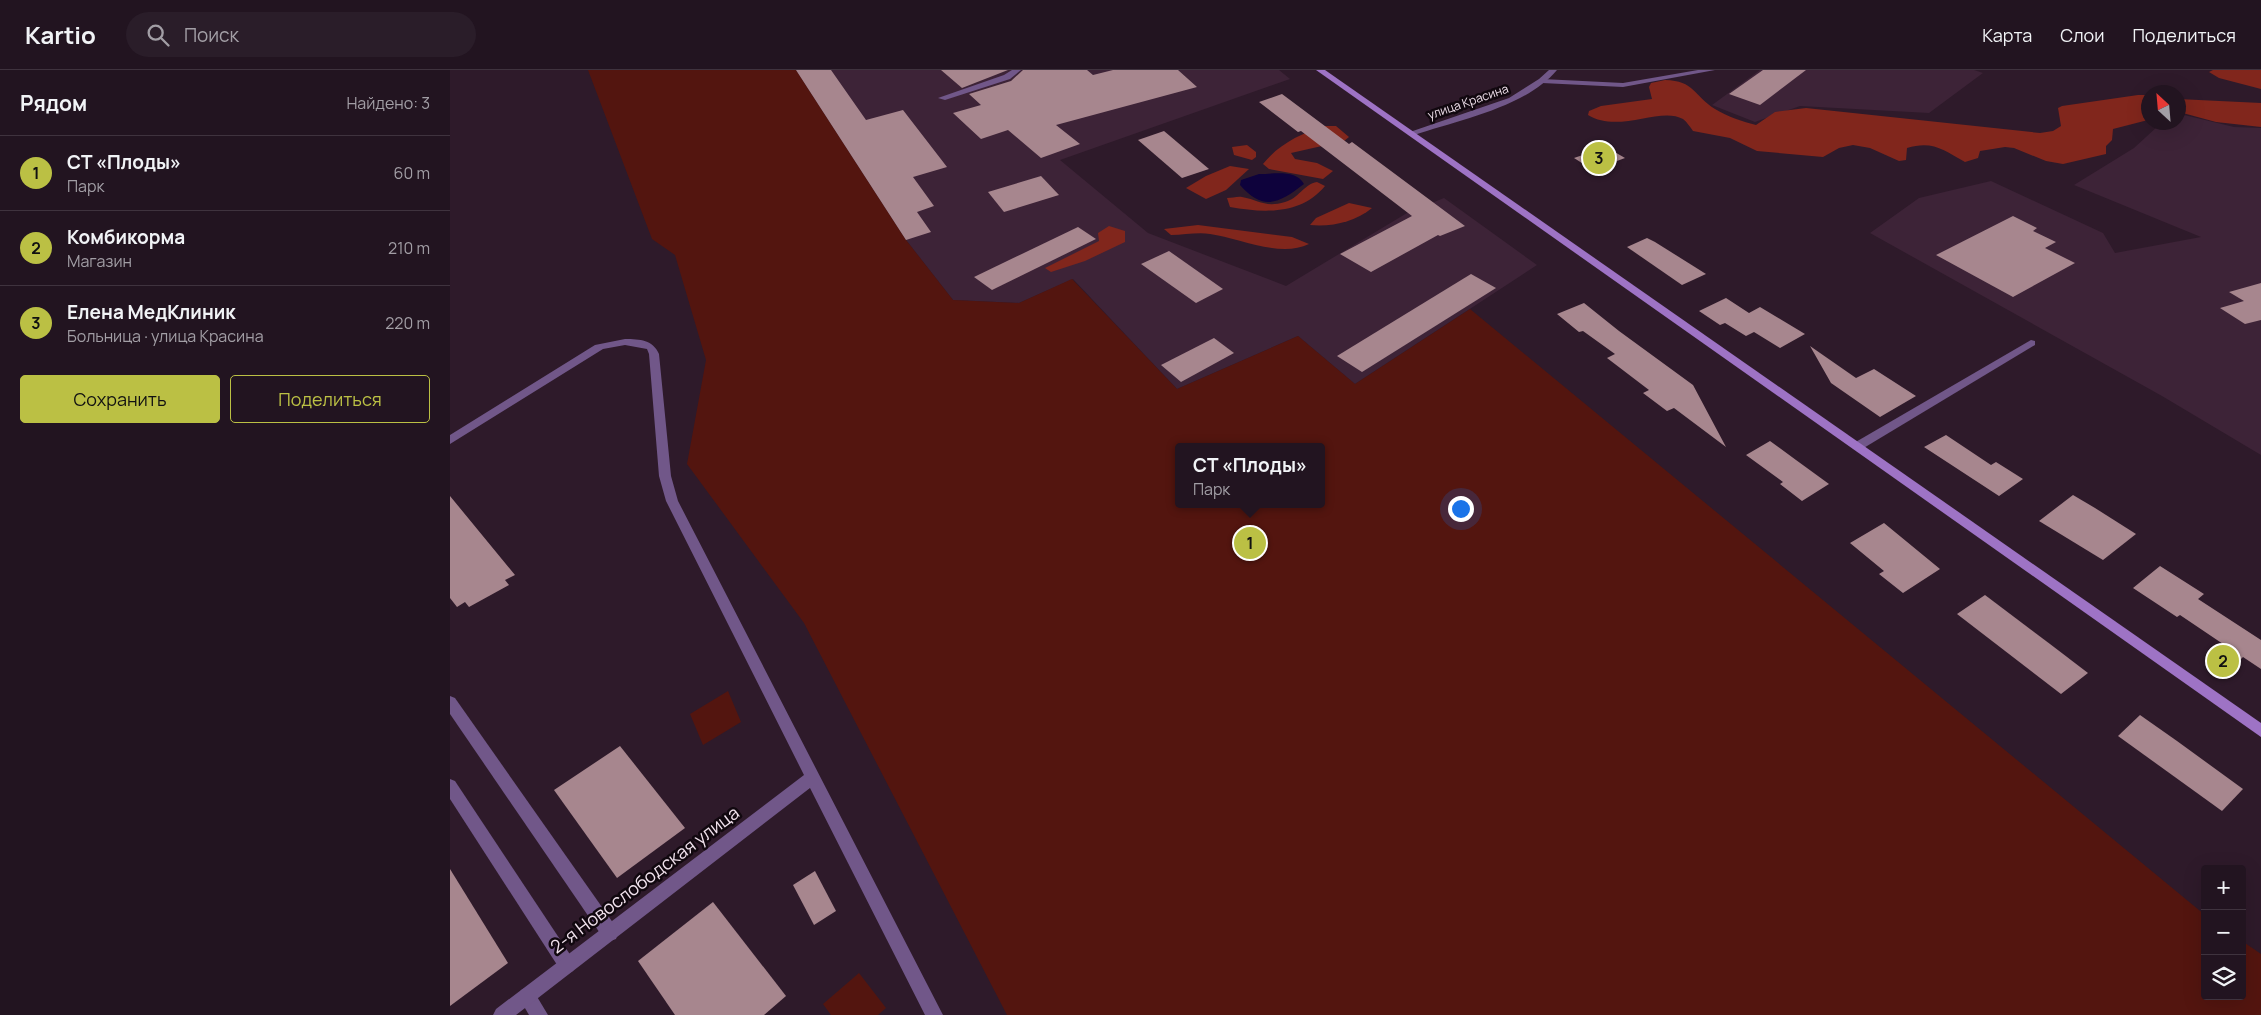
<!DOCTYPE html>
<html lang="ru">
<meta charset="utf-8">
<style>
:root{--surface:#221420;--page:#2a1d29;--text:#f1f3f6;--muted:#a29ea5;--line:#3f333e;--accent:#bbc044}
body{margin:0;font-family:Manrope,sans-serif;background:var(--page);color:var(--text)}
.controls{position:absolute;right:15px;bottom:15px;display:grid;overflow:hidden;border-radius:5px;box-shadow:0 5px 20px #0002}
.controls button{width:45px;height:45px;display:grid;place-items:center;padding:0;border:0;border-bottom:1px solid var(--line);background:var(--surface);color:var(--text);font:25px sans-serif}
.compass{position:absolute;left:1691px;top:15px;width:45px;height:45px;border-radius:50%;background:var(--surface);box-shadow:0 5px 20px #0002;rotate:334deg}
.you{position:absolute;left:1010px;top:438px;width:18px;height:18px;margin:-12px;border:4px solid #fff;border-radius:50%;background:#1a73e8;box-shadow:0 0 0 8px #1a73e833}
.badge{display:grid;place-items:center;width:32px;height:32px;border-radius:50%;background:var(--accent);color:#111;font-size:16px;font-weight:700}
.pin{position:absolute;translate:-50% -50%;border:2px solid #fff;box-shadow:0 1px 5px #0006}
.popup{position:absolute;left:725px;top:373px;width:150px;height:65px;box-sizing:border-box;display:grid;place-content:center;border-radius:5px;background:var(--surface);filter:drop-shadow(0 1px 4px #0005);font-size:16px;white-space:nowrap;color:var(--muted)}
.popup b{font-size:19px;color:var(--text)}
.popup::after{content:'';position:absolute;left:50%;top:100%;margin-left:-10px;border:10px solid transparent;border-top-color:var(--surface)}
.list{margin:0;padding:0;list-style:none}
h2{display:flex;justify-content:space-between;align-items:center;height:65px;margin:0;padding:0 20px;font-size:21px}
h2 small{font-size:16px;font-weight:400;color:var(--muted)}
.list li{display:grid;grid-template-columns:32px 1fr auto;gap:15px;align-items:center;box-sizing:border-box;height:75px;padding:0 20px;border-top:1px solid var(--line)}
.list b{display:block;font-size:19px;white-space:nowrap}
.list p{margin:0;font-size:16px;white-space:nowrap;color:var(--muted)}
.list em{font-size:16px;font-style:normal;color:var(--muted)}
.actions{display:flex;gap:10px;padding:15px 20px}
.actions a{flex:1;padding:11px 0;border:1px solid var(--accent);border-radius:5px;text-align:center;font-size:18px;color:var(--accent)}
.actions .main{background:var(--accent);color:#111}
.icon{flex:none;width:28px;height:28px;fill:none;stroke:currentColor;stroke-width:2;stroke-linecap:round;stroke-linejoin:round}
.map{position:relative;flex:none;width:1811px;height:945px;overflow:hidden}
header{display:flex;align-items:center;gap:30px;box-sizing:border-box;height:70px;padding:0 25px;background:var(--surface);border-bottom:1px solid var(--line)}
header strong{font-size:24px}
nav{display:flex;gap:28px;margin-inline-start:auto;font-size:18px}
.search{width:350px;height:45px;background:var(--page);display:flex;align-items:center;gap:12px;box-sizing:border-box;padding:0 18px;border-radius:28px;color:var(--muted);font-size:19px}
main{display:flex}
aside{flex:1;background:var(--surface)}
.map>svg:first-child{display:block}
.built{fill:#3d2337}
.green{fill:#53150f;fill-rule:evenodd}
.forest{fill:#81261c}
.water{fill:#0e023c}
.building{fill:#a7868e}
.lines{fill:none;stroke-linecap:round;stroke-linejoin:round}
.lane{fill:#715789;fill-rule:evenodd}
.street{fill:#715789;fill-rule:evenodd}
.secondary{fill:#9e73c5;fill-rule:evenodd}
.labels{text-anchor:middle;stroke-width:5;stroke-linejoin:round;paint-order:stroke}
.far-street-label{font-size:12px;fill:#f1e2ed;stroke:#11080f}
.near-street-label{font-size:18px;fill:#f1e2ed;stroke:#11080f}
</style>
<header>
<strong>Kartio</strong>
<div class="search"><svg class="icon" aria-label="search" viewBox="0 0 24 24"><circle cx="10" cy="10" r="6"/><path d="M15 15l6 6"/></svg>Поиск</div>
<nav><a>Карта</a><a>Слои</a><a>Поделиться</a></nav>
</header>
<main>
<aside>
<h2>Рядом<small>Найдено: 3</small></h2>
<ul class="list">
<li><span class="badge">1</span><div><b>СТ «Плоды»</b><p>Парк</p></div><em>60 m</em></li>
<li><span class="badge">2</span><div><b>Комбикорма</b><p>Магазин</p></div><em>210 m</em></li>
<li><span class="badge">3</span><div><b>Елена МедКлиник</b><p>Больница · улица Красина</p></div><em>220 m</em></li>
</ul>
<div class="actions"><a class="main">Сохранить</a><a>Поделиться</a></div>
</aside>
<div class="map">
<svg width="1811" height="945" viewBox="0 0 1811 945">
<rect width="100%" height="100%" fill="#2e1a2a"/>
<g class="built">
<polygon points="346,0 829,0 840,9 610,90 698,163 836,216 957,143 994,128 1087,195 905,314 848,266 727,319 623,209 569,233 503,230 456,170"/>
<polygon points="1310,0 1524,0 1533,3 1479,43 1350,36 1305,52 1262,35"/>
<polygon points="1730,44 1784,57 1811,58 1811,385 1712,326 1420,163 1469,128 1541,111 1653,163 1665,183 1751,167 1624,115 1684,78 1708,56 1714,53 1728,52"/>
</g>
<g class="green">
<path d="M138 0H346L456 170 503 230 569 233 622 209 727 319 848 266 905 314 1020 239 1755 845V926H1792V871L1811 884V945H557L354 553 237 394 256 290 225 185 202 169ZM729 377H871V434H729Z"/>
<polygon points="278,621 291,652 253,675 240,644"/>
<polygon points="409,903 436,938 428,945 381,945 373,934"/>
</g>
<g class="forest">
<polygon points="1763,0 1811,0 1811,19 1769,8 1759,2"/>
<path d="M1215 10C1245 11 1243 25 1265 39 1278 47 1291 51 1306 55L1325 42 1356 38 1590 63 1603 61 1611 56 1608 38 1612 36 1688 25H1698V50L1663 59 1662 70 1656 76V84L1613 94 1596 91 1564 78 1555 77 1530 81 1528 88 1515 92C1494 80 1482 70 1457 78L1456 90 1449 91 1420 78 1403 75 1389 78 1373 87 1307 81 1280 68 1243 61C1240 57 1237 52 1233 49 1210 36 1169 64 1138 45L1139 41 1151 36 1202 29 1199 17 1201 13Z"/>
<polygon points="1728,29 1811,33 1811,57 1766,52 1729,42"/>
<path d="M874 56H886L899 67 894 71 841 83 845 89 867 93 883 101 873 109 819 99 813 94C829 74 850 64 874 56Z"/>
<polygon points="797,75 806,82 806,87 802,90 784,85 782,77"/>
<polygon points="780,96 799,99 776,120 756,129 736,118 756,106"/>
<path d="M867 112 875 116C851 145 814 143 780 137L777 128C782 128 788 126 792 127 809 130 815 138 835 132 848 129 854 114 867 112Z"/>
<path d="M899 133 922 138C905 152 882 157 860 155L866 148Z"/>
<path d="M748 155 842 167 859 174C830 188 789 168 760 164 748 162 734 165 721 165L714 159Z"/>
<polygon points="659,156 675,161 675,172 635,191 601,202 595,198 649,171 648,163"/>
</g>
<path class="water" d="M809 104C824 104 846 99 854 114 829 133 814 142 790 115L791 110Z"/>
<g class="building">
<polygon points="346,0 381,0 416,50 453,40 497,97 463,107 484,136 467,142 481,162 456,170"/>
<polygon points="491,0 558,0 512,18"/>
<polygon points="573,0 637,0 643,5 663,0 728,0 747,17 606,55 630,74 591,88 558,60 531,69 503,43 531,35 519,24 561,11"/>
<polygon points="1313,0 1356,0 1310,35 1279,24"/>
<polygon points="832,24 899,74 902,72 1015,156 990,166 988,165 921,202 890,184 962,146 851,61 848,62 809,32"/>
<polygon points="714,61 759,99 732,108 688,70"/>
<polygon points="1156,77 1175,88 1143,100 1124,88"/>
<polygon points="591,106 609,125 554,142 538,122"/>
<polygon points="1563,146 1587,158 1583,161 1606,172 1595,178 1625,193 1563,227 1486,185"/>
<polygon points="628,157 646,169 542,220 524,207"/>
<polygon points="1197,168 1205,172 1256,204 1232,215 1177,177"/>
<polygon points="719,181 773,219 746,233 691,194"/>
<polygon points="1021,204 1046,218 912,302 887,286"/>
<polygon points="1811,213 1811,250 1795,254 1770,238 1794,231 1779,222"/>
<polygon points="1276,228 1299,243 1310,237 1355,264 1330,278 1304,262 1296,266 1275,253 1270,255 1249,241"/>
<polygon points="1134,233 1169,261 1243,315 1276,377 1224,338 1217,341 1193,323 1199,320 1157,288 1165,284 1133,261 1129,262 1107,244"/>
<polygon points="764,268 784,283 731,312 711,295"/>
<polygon points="1360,276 1406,308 1424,299 1466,326 1430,347 1381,313"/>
<polygon points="1496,365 1541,395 1546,392 1573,409 1549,426 1474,377"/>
<polygon points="1320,371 1346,390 1379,414 1352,431 1330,414 1333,412 1296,385"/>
<polygon points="1623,425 1645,438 1686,464 1653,490 1589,451"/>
<polygon points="0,426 65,505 55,510 59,515 19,537 15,532 7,537 0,528"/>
<polygon points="1434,453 1490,499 1453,523 1429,504 1434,501 1400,473"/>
<polygon points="1710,496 1754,524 1748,529 1811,570 1811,599 1793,587 1778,602 1758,589 1773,574 1730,545 1727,547 1683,518"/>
<polygon points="1535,525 1600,574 1638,603 1611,624 1507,544"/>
<polygon points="1690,645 1727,671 1793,719 1772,741 1668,666"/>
<polygon points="170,676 235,758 167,808 104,720"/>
<polygon points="0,799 58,893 0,936"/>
<polygon points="365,801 386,841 364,855 343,815"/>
<polygon points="263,832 336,926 314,945 225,945 188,891"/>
</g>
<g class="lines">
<g class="lane">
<polygon points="562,0 571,0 560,9 495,30 488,28 554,5"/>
<polygon points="1248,0 1265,0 1173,17 1092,13 1088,11 1092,9 1173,13"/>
<polygon points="1581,270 1585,271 1585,275 1412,379 1404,379 1402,376 1404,373"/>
<polygon points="0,626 5,628 166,857 168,863 166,869 160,871 154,869 0,644"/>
<polygon points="0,709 5,711 123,889 126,895 123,901 117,904 111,901 0,729"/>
<polygon points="77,917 83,920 98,945 79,945 68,926 71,920"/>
</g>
<g class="street">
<path d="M1099 0H1107C1076 37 1009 50 964 65L957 63 1059 28 1089 9Z"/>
<path d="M175 269C190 269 203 270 209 284L221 406 228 431 493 945H475L360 718 66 945H43L46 939 354 705 216 431 209 406 199 284 197 279 175 275 153 279 0 374V365L145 275Z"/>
</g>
<polygon class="secondary" points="866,0 875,0 1811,653 1811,667"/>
</g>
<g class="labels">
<g class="far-street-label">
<text transform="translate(1018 32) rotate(-19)" y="4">улица Красина</text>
</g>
<g class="near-street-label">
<text transform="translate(195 810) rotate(-37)" y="6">2-я Новослободская улица</text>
</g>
</g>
</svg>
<div class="controls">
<button>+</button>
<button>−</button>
<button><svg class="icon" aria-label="layers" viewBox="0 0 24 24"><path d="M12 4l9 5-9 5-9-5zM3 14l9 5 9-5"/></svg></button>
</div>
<svg class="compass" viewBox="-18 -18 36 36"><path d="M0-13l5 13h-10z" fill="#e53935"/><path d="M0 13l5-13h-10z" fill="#a29ea5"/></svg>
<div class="you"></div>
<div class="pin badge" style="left:800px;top:473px">1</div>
<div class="popup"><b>СТ «Плоды»</b>Парк</div>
<div class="pin badge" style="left:1773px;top:591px">2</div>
<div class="pin badge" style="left:1149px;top:88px">3</div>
</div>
</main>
